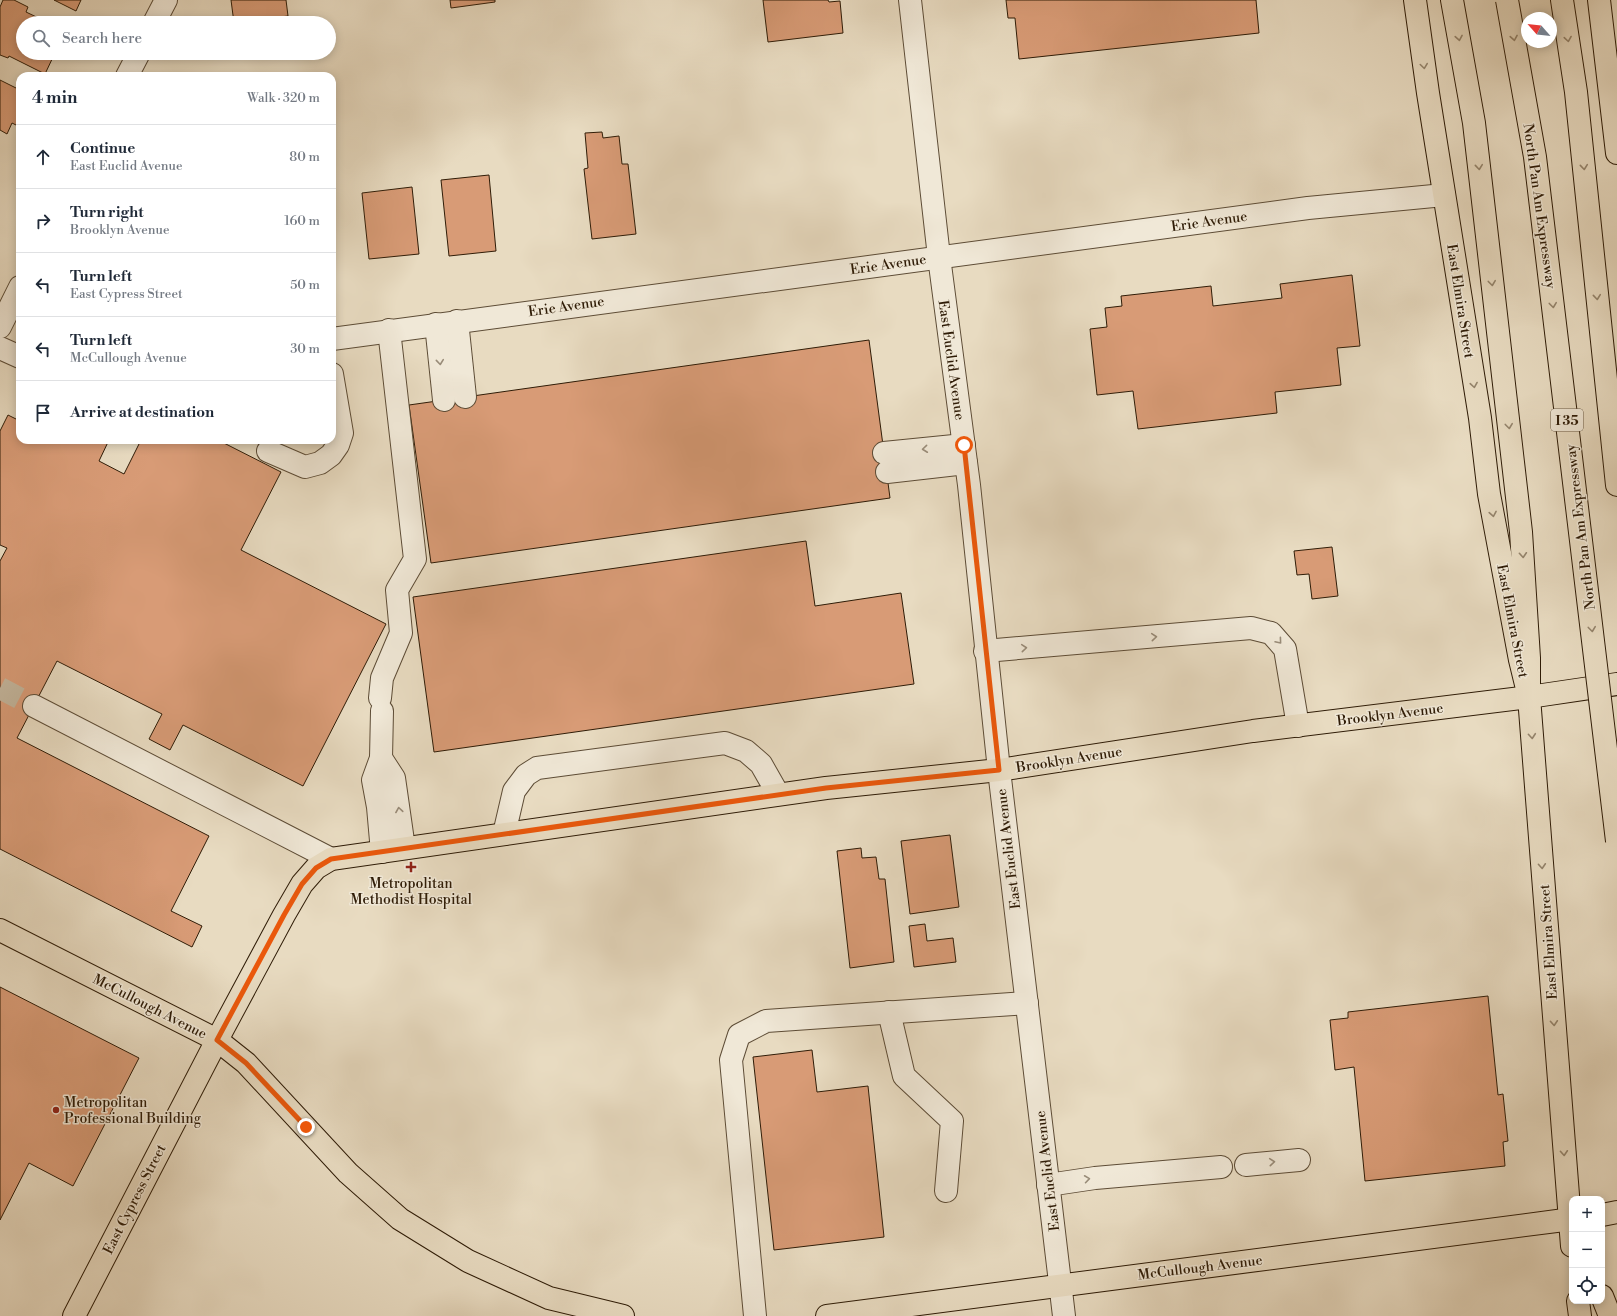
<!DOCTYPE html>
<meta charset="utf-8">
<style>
:root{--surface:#fff;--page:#f6f6f7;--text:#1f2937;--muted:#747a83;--line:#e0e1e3}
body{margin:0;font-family:"Libre Bodoni",serif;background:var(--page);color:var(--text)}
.controls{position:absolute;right:12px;bottom:12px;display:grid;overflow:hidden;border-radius:8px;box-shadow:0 2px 10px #0003}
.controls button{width:36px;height:36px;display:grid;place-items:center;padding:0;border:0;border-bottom:1px solid var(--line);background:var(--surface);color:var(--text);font:20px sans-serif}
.compass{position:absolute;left:1521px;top:12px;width:36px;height:36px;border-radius:50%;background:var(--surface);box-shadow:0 2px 10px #0003;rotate:297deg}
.stop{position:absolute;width:12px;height:12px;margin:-9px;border:3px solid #ea580c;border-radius:50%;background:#fff}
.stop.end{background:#ea580c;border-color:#fff;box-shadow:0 1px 4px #0008}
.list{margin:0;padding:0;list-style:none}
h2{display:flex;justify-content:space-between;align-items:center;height:52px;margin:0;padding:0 16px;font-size:17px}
h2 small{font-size:13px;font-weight:400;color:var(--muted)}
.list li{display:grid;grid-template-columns:26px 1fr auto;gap:12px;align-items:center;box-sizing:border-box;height:64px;padding:0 16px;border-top:1px solid var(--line)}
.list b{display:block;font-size:15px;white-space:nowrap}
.list p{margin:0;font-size:13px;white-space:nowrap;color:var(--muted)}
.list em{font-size:13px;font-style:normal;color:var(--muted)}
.icon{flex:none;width:22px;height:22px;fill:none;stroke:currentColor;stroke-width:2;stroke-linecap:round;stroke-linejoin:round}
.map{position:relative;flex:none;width:1617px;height:1316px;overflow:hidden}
.search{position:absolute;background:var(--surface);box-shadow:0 2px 10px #0003;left:16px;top:16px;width:320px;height:44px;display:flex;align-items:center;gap:10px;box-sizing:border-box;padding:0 14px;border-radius:22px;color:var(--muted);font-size:15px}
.panel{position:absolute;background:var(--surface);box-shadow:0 2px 10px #0003;left:16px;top:72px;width:320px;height:372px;border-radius:12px}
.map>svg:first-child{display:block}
.building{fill:#d89b76;stroke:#2f1c07}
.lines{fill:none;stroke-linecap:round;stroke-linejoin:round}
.minor-tunnel{stroke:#c3b59c;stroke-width:22;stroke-dasharray:22 11;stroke-linecap:butt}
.minor-casing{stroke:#5d4c36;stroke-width:24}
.major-casing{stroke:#2f1c07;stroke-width:24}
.highway-casing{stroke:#2f1c07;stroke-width:24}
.minor{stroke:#f0e8d7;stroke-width:22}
.major{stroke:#e8dbc1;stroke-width:22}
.highway{stroke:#e8dbc1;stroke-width:22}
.highway-bridge-casing{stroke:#2f1c07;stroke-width:24;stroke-linecap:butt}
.highway-bridge{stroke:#e8dbc1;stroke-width:22}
.oneway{stroke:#95856d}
.oneway2{stroke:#998c79}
.route{stroke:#ea580c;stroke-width:5}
.poi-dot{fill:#8f2418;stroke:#f0e8d7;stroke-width:1.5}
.labels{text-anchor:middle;stroke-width:3;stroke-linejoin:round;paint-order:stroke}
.shield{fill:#f0e8d7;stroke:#695945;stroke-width:1}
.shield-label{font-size:13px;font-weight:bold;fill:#2f1c07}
.street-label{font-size:14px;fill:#2f1c07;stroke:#f0e8d7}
.poi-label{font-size:14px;fill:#2f1c07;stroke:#f0e8d7}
</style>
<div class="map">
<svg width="1617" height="1316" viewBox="0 0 1617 1316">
<rect width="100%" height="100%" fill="#e8dbc1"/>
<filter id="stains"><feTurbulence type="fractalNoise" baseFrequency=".005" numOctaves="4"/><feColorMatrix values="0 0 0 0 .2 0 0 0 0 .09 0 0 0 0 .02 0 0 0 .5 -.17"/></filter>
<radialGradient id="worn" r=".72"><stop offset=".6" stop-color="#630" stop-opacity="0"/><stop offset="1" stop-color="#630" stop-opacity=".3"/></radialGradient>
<g class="building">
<polygon points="3,0 14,0 28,7 26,12 49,23 23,23 23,53 64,53 61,59 54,55 45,74 9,56 8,58 0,55 0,7"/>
<polygon points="54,0 81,0 76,11"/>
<polygon points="231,0 286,0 288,16 234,23"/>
<polygon points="450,0 495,0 495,2 451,8"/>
<polygon points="763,0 828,0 829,2 840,1 843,33 768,42"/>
<polygon points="1006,0 1256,0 1259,33 1019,59 1015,18 1008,18"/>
<polygon points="0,80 20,90 20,127 12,123 7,134 0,130"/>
<polygon points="602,132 603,138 619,136 622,164 628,164 636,234 592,239 584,169 588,168 585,133"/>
<polygon points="489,175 496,251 449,256 441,180"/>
<polygon points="412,187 419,254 369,259 362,193"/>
<polygon points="1352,275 1360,346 1337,348 1341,385 1275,392 1277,413 1138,429 1133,391 1097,395 1090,329 1107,327 1105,308 1122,306 1121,296 1211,286 1213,306 1282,298 1280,284"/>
<polygon points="869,340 890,498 431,563 409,405"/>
<polygon points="8,415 20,421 20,440 109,440 99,461 124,474 141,440 218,440 281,472 241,550 386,624 303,786 183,725 170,750 149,739 162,714 57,661 17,738 209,836 171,911 202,926 192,947 0,849 0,561 7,548 0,545 0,431"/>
<polygon points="806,541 815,606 901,593 914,684 434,752 413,597"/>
<polygon points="1332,547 1338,596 1312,599 1309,574 1297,575 1294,551"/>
<polygon points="950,835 959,907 910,914 901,841"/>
<polygon points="861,848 862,858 876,857 879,879 885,879 894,962 850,968 837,851"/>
<polygon points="925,924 927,941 953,938 956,962 914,967 909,926"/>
<polygon points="0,987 139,1058 73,1186 29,1163 0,1220"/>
<polygon points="1488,996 1498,1095 1503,1094 1508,1141 1503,1142 1505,1166 1365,1181 1354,1067 1335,1070 1330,1020 1348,1018 1348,1012"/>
<polygon points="812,1050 817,1092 868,1086 884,1237 774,1250 753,1057"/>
</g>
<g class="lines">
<polyline class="minor-tunnel" points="0,688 34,706"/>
<defs>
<g id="minor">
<polyline points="910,0 939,257 969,485 999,770 1064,1316"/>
<polyline points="154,23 166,0"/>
<polyline points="127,76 139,53"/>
<polyline points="457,321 465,397"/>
<polyline points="436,324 444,400"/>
<polyline points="0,327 20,287"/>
<polyline points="332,339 1308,208 1444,195"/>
<polyline points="0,348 20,357"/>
<polyline points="268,451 305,467 320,463 331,455 338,445 342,433 332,374"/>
<polyline points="884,453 964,445"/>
<polyline points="887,472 966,463"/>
<polyline points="985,651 1251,628 1271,633 1285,649 1298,726"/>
<polyline points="380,698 382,678 401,633 397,590 415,559 389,330"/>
<polyline points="34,706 331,859"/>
<polyline points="381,758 382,711"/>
<polyline points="504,834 514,791 526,775 537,768 725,743 746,751 761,764 778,794"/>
<polyline points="382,852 378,807 373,780 381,758 394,778 404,848"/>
<polyline points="889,1012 904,1076 952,1121 946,1191"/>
<polyline points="1246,1165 1299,1160"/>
<polyline points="1048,1185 1095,1178 1221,1167"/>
<polyline points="755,1316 731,1060 739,1035 766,1021 1027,1003"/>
</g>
<g id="major">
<polyline points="1415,0 1428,93 1480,418 1489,494 1520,660 1529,697 1572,1246"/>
<polyline points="0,930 217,1040 246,1063 348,1173 400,1219 468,1261 549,1298 623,1316"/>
<polyline points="1602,1215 1617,1212"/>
<polyline points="1578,1301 1580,1316"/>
<polyline points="74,1316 217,1040 284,915 302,884 316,868 331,859 826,788 999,770 1253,731 1529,697 1617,684"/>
<polyline points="827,1316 1572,1219"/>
</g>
<g id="highway">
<polyline points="1452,0 1474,123 1521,532 1529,658 1529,697"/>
<polyline points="1562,0 1576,92 1617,485"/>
<polyline points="1599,0 1617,153"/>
<polyline points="1570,1220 1572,1225"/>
<polyline points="1602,1296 1610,1316"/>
</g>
</defs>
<use href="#minor" class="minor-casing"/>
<use href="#major" class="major-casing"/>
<use href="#highway" class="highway-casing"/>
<use href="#minor" class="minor"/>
<use href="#major" class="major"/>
<use href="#highway" class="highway"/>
<defs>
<polyline id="highway-bridge" points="1507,0 1535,157 1617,841"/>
</defs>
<use href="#highway-bridge" class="highway-bridge-casing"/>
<use href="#highway-bridge" class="highway-bridge"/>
</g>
<defs><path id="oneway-chevron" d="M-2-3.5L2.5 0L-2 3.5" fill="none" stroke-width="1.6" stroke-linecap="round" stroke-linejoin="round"/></defs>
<g class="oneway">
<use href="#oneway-chevron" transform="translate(1459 38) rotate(80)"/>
<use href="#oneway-chevron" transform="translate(1514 38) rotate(80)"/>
<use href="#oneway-chevron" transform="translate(1568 39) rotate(81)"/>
<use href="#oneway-chevron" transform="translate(1424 66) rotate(82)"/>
<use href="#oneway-chevron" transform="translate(1479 167) rotate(84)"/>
<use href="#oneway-chevron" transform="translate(1584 167) rotate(84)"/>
<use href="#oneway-chevron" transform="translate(1492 283) rotate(83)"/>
<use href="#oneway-chevron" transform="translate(1597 297) rotate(84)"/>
<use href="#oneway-chevron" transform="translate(1553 305) rotate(83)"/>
<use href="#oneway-chevron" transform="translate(1474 385) rotate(81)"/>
<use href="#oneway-chevron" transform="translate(1509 426) rotate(83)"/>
<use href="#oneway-chevron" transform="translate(1493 514) rotate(80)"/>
<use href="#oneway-chevron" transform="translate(1523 555) rotate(86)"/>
<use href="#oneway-chevron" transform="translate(1592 629) rotate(83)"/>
<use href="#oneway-chevron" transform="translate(1532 736) rotate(85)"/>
<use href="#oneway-chevron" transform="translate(1542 866) rotate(86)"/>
<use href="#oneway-chevron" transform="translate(1554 1023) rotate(86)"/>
<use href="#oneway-chevron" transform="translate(1564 1153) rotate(86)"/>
</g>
<g class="oneway2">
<use href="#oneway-chevron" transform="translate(440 362) rotate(84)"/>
<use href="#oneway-chevron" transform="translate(925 449) rotate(174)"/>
<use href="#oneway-chevron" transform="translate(1154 637) rotate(-5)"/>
<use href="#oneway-chevron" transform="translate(1279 641) rotate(50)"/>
<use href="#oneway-chevron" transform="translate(1024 648) rotate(-5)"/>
<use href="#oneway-chevron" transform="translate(399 810) rotate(-99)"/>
<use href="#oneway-chevron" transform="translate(1272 1162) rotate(-5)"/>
<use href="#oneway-chevron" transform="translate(1087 1179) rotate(-8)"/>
</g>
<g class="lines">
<polyline class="route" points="306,1127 246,1063 217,1040 284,915 302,884 316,868 331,859 826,788 999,770 964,445"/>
</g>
<g class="poi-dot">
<path d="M409 861h4v4h4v4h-4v4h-4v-4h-4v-4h4z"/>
<circle cx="56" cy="1110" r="4"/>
</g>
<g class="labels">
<rect class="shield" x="1551" y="409" width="32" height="22" rx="3"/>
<g class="shield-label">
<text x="1567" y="425">I 35</text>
</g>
<g class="street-label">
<text transform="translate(1540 206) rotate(82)" y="5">North Pan Am Expressway</text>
<text transform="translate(1209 221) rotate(-8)" y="5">Erie Avenue</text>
<text transform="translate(888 264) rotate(-8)" y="5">Erie Avenue</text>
<text transform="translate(1461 301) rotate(81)" y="5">East Elmira Street</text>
<text transform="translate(566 306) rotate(-8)" y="5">Erie Avenue</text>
<text transform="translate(952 360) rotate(82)" y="5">East Euclid Avenue</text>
<text transform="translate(1580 527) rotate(-97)" y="5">North Pan Am Expressway</text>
<text transform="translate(1513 621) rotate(79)" y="5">East Elmira Street</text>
<text transform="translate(1390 714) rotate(-7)" y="5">Brooklyn Avenue</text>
<text transform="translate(1069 759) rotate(-9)" y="5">Brooklyn Avenue</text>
<text transform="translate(1008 849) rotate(-97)" y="5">East Euclid Avenue</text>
<text transform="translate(1548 942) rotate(-94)" y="5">East Elmira Street</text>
<text transform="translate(150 1006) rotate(27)" y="5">McCullough Avenue</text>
<text transform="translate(1047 1171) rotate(-97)" y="5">East Euclid Avenue</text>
<text transform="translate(134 1199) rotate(-63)" y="5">East Cypress Street</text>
<text transform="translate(1200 1267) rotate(-7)" y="5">McCullough Avenue</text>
</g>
<g class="poi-label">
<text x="411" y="888">Metropolitan<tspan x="411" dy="16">Methodist Hospital</tspan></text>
<text x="64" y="1107" text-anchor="start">Metropolitan<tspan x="64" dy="16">Professional Building</tspan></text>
</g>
</g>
<rect width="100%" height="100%" filter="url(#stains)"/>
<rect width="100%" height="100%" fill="url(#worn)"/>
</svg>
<div class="controls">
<button>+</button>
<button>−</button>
<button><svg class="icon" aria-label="locate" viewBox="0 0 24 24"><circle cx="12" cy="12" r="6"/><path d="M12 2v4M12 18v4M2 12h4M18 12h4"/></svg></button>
</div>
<svg class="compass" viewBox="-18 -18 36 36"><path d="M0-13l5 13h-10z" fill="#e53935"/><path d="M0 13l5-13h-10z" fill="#747a83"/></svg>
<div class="stop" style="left:964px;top:445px"></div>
<div class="stop end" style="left:306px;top:1127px"></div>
<div class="search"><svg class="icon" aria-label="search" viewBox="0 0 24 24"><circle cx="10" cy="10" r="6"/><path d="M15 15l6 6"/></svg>Search here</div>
<section class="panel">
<h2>4 min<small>Walk · 320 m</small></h2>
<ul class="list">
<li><svg class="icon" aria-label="ahead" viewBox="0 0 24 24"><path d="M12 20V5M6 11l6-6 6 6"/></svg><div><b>Continue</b><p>East Euclid Avenue</p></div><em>80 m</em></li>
<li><svg class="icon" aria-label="right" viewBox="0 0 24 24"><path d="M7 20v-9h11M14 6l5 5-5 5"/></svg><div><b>Turn right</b><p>Brooklyn Avenue</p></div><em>160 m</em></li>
<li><svg class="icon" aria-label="left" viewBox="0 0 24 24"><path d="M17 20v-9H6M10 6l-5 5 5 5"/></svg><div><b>Turn left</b><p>East Cypress Street</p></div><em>50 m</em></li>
<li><svg class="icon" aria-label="left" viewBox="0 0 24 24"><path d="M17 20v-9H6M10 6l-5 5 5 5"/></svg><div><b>Turn left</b><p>McCullough Avenue</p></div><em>30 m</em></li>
<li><svg class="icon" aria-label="arrive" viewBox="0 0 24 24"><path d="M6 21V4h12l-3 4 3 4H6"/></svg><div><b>Arrive at destination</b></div></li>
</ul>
</section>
</div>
